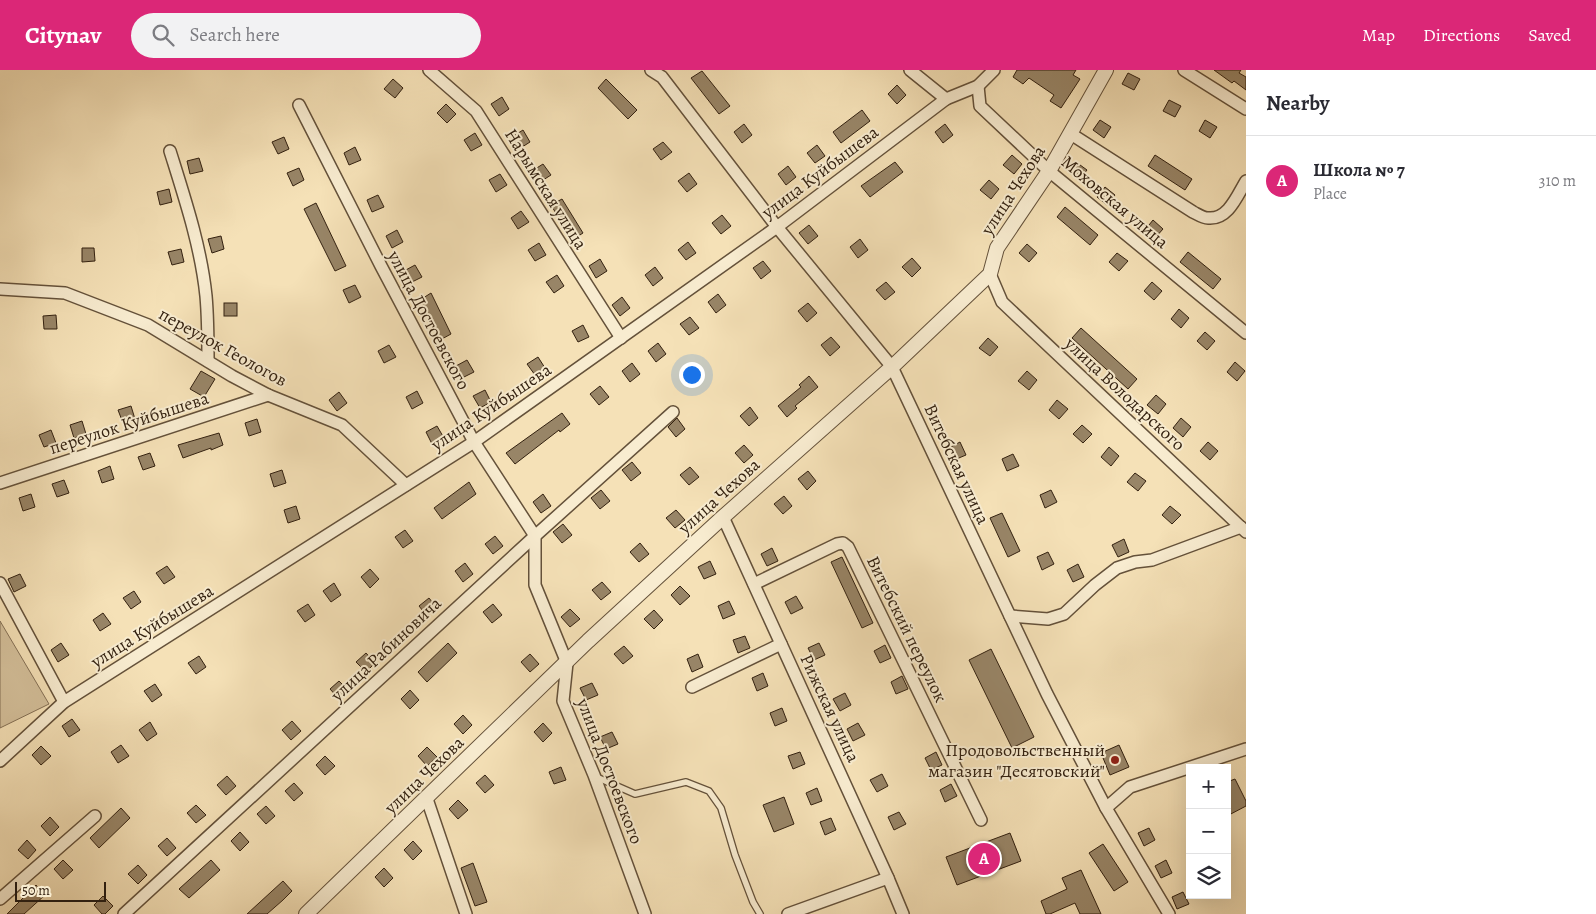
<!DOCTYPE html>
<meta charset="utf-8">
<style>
:root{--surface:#fff;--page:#f2f2f3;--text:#2b2b33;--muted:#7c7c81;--line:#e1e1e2;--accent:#db2777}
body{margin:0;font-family:Alegreya,serif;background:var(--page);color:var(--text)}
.controls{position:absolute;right:15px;bottom:15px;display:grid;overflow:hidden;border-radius:0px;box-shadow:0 5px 20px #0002}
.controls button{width:45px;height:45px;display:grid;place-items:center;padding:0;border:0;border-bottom:1px solid var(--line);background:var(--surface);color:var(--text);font:25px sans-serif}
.scale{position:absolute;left:15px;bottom:12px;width:91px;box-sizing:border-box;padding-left:5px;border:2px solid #332110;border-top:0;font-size:14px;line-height:18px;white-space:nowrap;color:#332110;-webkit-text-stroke:4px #f8ecd0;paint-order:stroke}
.you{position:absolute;left:691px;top:304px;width:18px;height:18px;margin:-12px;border:4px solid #fff;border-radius:50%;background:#1a73e8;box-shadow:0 0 0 8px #1a73e833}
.badge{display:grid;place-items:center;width:32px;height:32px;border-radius:50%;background:var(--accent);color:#fff;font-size:16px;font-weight:700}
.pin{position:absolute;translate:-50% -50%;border:2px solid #fff;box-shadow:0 1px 5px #0006}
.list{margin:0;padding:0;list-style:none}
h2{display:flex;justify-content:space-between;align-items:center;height:65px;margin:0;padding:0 20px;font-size:21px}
h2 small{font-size:16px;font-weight:400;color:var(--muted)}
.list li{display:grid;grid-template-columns:32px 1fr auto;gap:15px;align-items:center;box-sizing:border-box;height:90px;padding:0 20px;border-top:1px solid var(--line)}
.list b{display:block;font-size:19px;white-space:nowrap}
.list p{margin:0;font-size:16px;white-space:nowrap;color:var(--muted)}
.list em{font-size:16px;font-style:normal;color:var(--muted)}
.icon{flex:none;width:28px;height:28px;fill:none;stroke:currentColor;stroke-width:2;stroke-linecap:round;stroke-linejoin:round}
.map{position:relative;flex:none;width:1246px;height:844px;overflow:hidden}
header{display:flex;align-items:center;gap:30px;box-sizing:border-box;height:70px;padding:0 25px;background:var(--accent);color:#fff}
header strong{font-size:24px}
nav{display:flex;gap:28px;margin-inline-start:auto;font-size:18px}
.search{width:350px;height:45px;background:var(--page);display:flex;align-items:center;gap:12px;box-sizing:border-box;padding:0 18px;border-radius:28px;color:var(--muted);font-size:19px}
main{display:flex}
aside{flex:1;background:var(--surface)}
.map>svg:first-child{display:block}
.green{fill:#d4c09b;stroke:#847056}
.building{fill:#988567;stroke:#332110}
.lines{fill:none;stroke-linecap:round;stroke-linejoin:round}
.service-casing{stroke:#64513a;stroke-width:8}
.minor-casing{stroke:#64513a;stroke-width:14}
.tertiary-casing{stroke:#64513a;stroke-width:16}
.service{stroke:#f8ecd0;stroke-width:5.5}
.minor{stroke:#f8ecd0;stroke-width:11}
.tertiary{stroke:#f8ecd0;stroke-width:14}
.poi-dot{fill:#8f2418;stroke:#f8ecd0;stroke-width:2}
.labels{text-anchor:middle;stroke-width:4;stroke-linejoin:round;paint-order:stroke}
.street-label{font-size:18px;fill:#332110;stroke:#f8ecd0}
.poi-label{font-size:18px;fill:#332110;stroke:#f8ecd0;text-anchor:end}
</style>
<header>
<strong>Citynav</strong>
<div class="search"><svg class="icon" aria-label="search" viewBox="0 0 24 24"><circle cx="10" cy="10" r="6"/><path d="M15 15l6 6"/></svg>Search here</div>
<nav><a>Map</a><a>Directions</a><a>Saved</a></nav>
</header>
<main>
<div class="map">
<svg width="1246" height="844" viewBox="0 0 1246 844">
<rect width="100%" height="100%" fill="#f5e1b7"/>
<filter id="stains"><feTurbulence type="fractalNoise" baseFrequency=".004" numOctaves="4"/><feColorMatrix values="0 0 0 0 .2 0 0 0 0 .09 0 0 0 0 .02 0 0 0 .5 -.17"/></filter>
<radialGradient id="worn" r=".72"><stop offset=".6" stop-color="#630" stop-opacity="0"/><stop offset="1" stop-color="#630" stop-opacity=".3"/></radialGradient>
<polygon class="green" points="0,551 49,634 0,658"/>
<g class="building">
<polygon points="1017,0 1076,0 1073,5 1080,9 1061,38 1050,31 1054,25 1029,8 1023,14 1013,7"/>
<polygon points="1214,0 1241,0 1239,3 1246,7 1246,20 1234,11 1232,13"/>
<polygon points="702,1 730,36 719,44 691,8"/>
<polygon points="1128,3 1140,9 1134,20 1122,14"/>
<polygon points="393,9 403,18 395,28 384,19"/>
<polygon points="606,9 637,40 628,49 598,18"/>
<polygon points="897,15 906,25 897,34 888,24"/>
<polygon points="502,27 509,39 499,46 491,34"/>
<polygon points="1169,30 1181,36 1175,47 1163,41"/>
<polygon points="446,34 456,44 447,53 437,43"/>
<polygon points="862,40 870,51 841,73 833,62"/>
<polygon points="1100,50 1111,57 1104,68 1093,60"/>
<polygon points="1205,50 1217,57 1210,68 1199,61"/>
<polygon points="744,54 752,65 742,73 734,62"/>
<polygon points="945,54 953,65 943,73 935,62"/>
<polygon points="523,60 530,72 519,79 512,67"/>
<polygon points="475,63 482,75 471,81 464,70"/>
<polygon points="284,67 289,79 278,84 272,72"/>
<polygon points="663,72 672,82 661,90 653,79"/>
<polygon points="817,75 825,86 815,93 807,83"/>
<polygon points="355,77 361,90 349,95 344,83"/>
<polygon points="1012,85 1022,94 1014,104 1003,95"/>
<polygon points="1155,85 1192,109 1185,120 1148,96"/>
<polygon points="199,88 203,101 190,104 187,91"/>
<polygon points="895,92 903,102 870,127 861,116"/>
<polygon points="1076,92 1087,100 1079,110 1068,102"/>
<polygon points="543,94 551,105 540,112 532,101"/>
<polygon points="788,96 796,107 786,115 778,104"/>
<polygon points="299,98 304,110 293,116 287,103"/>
<polygon points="689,103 697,114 687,122 678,111"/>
<polygon points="500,104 507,115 496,122 489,110"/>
<polygon points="989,110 999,119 991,129 980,120"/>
<polygon points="1105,117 1115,125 1107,135 1097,127"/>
<polygon points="169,119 172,132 160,135 157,122"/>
<polygon points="378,125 384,137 372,142 367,130"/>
<polygon points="562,129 583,163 572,170 551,135"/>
<polygon points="316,133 346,196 335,201 304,139"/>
<polygon points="1065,137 1098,165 1090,175 1057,147"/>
<polygon points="521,141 529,152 518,159 511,148"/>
<polygon points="722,145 731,156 721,164 712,153"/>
<polygon points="1153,150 1163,159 1155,168 1145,160"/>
<polygon points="809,155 818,166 808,174 799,163"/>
<polygon points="397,160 403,172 392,178 386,166"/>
<polygon points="221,166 224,179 212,183 208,169"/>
<polygon points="860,169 868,180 858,188 850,177"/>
<polygon points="688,172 696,183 686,190 678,180"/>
<polygon points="539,173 546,185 535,191 528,180"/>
<polygon points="1027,174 1037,183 1029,192 1019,183"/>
<polygon points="82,178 94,178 95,191 82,192"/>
<polygon points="181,179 184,192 172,195 168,182"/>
<polygon points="1188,182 1221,209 1213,219 1180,192"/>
<polygon points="1117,183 1128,191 1119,201 1109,192"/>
<polygon points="912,188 921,198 912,207 902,197"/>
<polygon points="600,189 607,201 596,208 589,196"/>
<polygon points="763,191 771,201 761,209 753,198"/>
<polygon points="415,195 422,207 410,213 404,201"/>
<polygon points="655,197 663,208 653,216 645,205"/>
<polygon points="557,205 564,216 554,223 546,212"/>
<polygon points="886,212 895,222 885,230 876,220"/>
<polygon points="1152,212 1162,221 1154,230 1144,221"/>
<polygon points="355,215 361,227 349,233 343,220"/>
<polygon points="431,223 451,264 440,270 420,230"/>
<polygon points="718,224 726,235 716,243 708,232"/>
<polygon points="622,227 630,238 620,246 612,235"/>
<rect x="224" y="233" width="13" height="13"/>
<polygon points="808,233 817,243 807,252 798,241"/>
<polygon points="1179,239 1189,248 1181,258 1171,249"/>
<polygon points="56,245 57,259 44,259 43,246"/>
<polygon points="690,247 699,258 689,265 680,254"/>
<polygon points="583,255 589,267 578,272 572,261"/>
<polygon points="1081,258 1137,309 1128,319 1072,268"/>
<polygon points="1205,262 1215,271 1207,280 1197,271"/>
<polygon points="831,267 840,277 830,286 821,275"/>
<polygon points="988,268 998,277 990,286 979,278"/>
<polygon points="658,273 666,284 656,292 648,281"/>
<polygon points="389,275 396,287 384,293 378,281"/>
<polygon points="538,287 545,298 535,305 527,294"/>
<polygon points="467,290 474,302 462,308 456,296"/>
<polygon points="1235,292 1245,301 1237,311 1227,302"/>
<polygon points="632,293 640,304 630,312 622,301"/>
<polygon points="201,301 215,309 204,327 190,319"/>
<polygon points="1027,301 1037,310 1029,320 1018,311"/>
<polygon points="809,306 818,317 795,336 797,338 787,347 778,336 801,317 799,315"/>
<polygon points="600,316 609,327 599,335 590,324"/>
<polygon points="485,320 491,332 480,338 473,326"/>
<polygon points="417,321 423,333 412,339 406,327"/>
<polygon points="339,322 347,333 337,341 329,330"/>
<polygon points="1156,325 1166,334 1158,344 1147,335"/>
<polygon points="1057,330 1068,339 1059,349 1049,340"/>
<polygon points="131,336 135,349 123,353 118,340"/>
<polygon points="750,337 758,348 749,356 740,346"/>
<polygon points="562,343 570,354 560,362 559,360 515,394 506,383"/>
<polygon points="677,348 685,359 676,367 668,357"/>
<polygon points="1181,348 1191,357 1183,367 1173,358"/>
<polygon points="257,349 261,362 249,366 245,353"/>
<polygon points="82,351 86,364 74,368 70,355"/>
<polygon points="1082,355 1092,364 1083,373 1073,364"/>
<polygon points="437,356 444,368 432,374 426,362"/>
<polygon points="51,360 56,373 44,377 39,365"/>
<polygon points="219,363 223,375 211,380 211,378 183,388 178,375"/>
<polygon points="960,372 966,385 954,390 949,378"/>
<polygon points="1208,372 1218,381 1210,390 1200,381"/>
<polygon points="744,375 753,385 744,393 735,383"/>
<polygon points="1109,377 1119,386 1111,396 1101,387"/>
<polygon points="150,383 155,396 143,400 138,387"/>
<polygon points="1013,384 1019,396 1007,401 1002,389"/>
<polygon points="632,392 641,403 631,411 622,400"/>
<polygon points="110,396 114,409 102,413 98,401"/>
<polygon points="690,397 699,407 689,415 680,405"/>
<polygon points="282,400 286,413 274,417 270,404"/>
<polygon points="808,401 816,411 807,420 798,409"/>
<polygon points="1135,403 1146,411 1138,421 1127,412"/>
<polygon points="64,410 69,423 57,427 52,414"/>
<polygon points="469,412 476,424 442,449 434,438"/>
<polygon points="601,420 610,431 600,439 591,428"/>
<polygon points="1051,420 1057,432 1045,438 1040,425"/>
<polygon points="31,424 35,437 23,441 19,428"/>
<polygon points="543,424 551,436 541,443 533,432"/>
<polygon points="784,426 792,436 783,444 774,434"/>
<polygon points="296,436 300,449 288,453 284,440"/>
<polygon points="1170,436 1181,445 1172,454 1162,445"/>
<polygon points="676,440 685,450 675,458 666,448"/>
<polygon points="1002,443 1020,481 1008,487 990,448"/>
<polygon points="563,454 572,465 562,473 553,462"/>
<polygon points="405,460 413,471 403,478 395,467"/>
<polygon points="495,466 503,476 493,484 485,474"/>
<polygon points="1124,469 1129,482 1118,487 1112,475"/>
<polygon points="640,473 649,484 639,492 630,482"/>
<polygon points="772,478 778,491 767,496 761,484"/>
<polygon points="1048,482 1054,494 1042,500 1037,487"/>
<polygon points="842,487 873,553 862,558 831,492"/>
<polygon points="710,491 716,504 704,509 698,497"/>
<polygon points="465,493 473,504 463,512 455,501"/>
<polygon points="1078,494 1084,507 1073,512 1067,500"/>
<polygon points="167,496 175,507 164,514 156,503"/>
<polygon points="370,499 379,509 370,518 361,507"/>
<polygon points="20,504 26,516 14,522 8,509"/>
<polygon points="602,512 611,522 601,530 592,520"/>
<polygon points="334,513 341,525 331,532 323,521"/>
<polygon points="680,516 690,526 680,535 671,525"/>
<polygon points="134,521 141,532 131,539 123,528"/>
<polygon points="796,526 803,538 791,544 785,532"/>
<polygon points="429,528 437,538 427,546 419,536"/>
<polygon points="729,531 735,544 723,549 718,536"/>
<polygon points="308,534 315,545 305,552 297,541"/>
<polygon points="493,534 502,545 492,553 483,542"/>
<polygon points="570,539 580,549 570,557 561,547"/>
<polygon points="654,540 663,550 654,559 644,549"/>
<polygon points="103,543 111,554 100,561 93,550"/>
<polygon points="745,566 750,578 738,583 733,570"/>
<polygon points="61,573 69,585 58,592 51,580"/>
<polygon points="448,573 457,583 427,612 418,602"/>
<polygon points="819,573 825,585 814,590 808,578"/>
<polygon points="885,575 891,588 880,593 874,581"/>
<polygon points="624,576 633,586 623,594 614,584"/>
<polygon points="991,579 1034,667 1012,678 969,590"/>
<polygon points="366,583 375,593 366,602 356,592"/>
<polygon points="530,584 539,594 530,602 521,592"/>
<polygon points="698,584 703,597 692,602 687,589"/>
<polygon points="199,586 206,597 196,604 188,593"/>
<polygon points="763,603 768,616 757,621 752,608"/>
<polygon points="902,606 908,619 896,624 891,612"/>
<polygon points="339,611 349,621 339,629 330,619"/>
<polygon points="592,613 598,625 586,630 580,618"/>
<polygon points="155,614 162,625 152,632 144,621"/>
<polygon points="410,620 419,630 410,639 401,629"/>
<polygon points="845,623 851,635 840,641 833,629"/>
<polygon points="782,638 787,651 775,656 770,643"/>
<polygon points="463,645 472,655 463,664 454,654"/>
<polygon points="72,649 80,660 69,667 62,656"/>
<polygon points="292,651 301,661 291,670 282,660"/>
<polygon points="150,652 157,664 147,671 139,660"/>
<polygon points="543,653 552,663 543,672 534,662"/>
<polygon points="858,653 865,665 853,671 847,659"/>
<polygon points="612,662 618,674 606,679 600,667"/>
<polygon points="121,675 129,686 118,693 111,682"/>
<polygon points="1119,675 1129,697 1110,705 1101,683"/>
<polygon points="41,676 51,686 41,695 32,685"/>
<polygon points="427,677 437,687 427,696 418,686"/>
<polygon points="800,682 805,694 793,699 788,686"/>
<polygon points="936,682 942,695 931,700 925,688"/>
<polygon points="325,686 335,696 325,705 316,695"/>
<polygon points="561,697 566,710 554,714 549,702"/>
<polygon points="882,704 888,716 877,722 870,710"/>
<polygon points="485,705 494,715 485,723 476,713"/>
<polygon points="227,706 236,716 226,725 217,715"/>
<polygon points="1235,709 1246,731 1246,736 1227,746 1227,712"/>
<polygon points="294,713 303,723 294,731 285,721"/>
<polygon points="951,714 957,726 945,732 940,720"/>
<polygon points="817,718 822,731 811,735 806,723"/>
<polygon points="784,727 794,754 774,762 763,735"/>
<polygon points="458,730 468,740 458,749 449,739"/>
<polygon points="196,735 206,745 196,753 187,743"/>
<polygon points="266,736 275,746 266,754 257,744"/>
<polygon points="121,738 130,748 99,778 90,768"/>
<polygon points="899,742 906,754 894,760 888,747"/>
<polygon points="50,747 59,757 50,766 41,756"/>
<polygon points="831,748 836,760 825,765 820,752"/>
<polygon points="1149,758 1155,770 1144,776 1138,763"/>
<polygon points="240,762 249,772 240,781 231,771"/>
<polygon points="1010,763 1021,791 957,815 946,787"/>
<polygon points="167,768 176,778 167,786 158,776"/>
<polygon points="27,770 36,780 28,789 18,780"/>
<polygon points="413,771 422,781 413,790 404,780"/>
<polygon points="1103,774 1128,812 1114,821 1089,783"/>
<polygon points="63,790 73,800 63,809 54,799"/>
<polygon points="211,790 220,800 189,828 179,819"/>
<polygon points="1166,790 1172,803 1161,808 1155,796"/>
<polygon points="473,793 487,832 475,836 461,798"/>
<polygon points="138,795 147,805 138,814 128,804"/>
<polygon points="384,798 393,808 384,817 375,807"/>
<polygon points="1081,800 1101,844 1080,844 1075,833 1050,844 1046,844 1041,831 1067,819 1062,808"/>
<polygon points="283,811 292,821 283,830 267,844 247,844"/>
<polygon points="36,815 45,825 24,844 7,844"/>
<polygon points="1183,822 1189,834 1177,839 1172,827"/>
<polygon points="103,826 113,836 105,844 102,844 94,835"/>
</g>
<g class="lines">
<defs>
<polyline id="service" points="594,706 635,724 686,712 709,721 721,738 735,785 753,832 760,844"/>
<g id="minor">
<polyline points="429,0 476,41 621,268"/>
<polyline points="651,0 662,7 777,157 892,297 1047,624 1106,738 1169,844"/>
<polyline points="910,0 946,29"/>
<polyline points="1184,0 1246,39"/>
<polyline points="978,16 980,36 1049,101 1246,263"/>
<polyline points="299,35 381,196 474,372 535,466 535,515 567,593 563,631 594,705 645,844"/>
<path d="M1071 64 1193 142C1197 144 1203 148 1208 148 1228 150 1237 126 1246 111"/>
<path d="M170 81C185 129 201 177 206 226 208 248 208 270 208 291"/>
<polyline points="990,204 1002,232 1246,462"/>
<polyline points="0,219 65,223 148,255 232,306 268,325 342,355 406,415"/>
<polyline points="0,413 268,325"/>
<polyline points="723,447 888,808 903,844"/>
<polyline points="0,513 64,632"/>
<polyline points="754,514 837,474 843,473 848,477 981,750"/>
<polyline points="1010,546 1048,549 1064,544 1095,515 1117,498 1135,492 1152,490 1241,457"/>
<polyline points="692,617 781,574"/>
<polyline points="0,691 64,632 474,372 777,157 946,29 978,16 994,0"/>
<polyline points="427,729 466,844"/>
<polyline points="1106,738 1130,717 1246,679"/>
<polyline points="0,829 95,746"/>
<polyline points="124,844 535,466 673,342"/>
<polyline points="788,844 888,808"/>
</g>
<polyline id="tertiary" points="306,844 588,571 723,447 892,297 990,204 997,178 1049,101 1106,0"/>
</defs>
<use href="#service" class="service-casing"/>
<use href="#minor" class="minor-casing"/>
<use href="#tertiary" class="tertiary-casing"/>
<use href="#service" class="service"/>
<use href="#minor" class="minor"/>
<use href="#tertiary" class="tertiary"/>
</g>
<circle class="poi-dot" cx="1115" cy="690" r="5"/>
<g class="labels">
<g class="street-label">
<text transform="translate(820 102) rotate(-37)" y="6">улица Куйбышева</text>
<text transform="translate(546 119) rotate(58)" y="6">Нарымская улица</text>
<text transform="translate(1013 120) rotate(-57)" y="6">улица Чехова</text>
<text transform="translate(1115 132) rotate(40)" y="6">Моховская улица</text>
<text transform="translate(429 250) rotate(62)" y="6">улица Достоевского</text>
<text transform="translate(223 277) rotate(29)" y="6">переулок Геологов</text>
<text transform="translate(1125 324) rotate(43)" y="6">улица Володарского</text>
<text transform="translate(491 337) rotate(-34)" y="6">улица Куйбышева</text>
<text transform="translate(129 353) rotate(-18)" y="6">переулок Куйбышева</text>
<text transform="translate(957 394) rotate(65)" y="6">Витебская улица</text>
<text transform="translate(719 426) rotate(-42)" y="6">улица Чехова</text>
<text transform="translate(152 556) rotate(-32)" y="6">улица Куйбышева</text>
<text transform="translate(907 559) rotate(64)" y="6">Витебский переулок</text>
<text transform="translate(386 579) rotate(-43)" y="6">улица Рабиновича</text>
<text transform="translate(830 638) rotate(65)" y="6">Рижская улица</text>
<text transform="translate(610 701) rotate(69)" y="6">улица Достоевского</text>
<text transform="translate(424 705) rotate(-44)" y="6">улица Чехова</text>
</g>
<g class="poi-label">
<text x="1105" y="686">Продовольственный<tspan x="1105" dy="21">магазин "Деcятовский"</tspan></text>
</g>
</g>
<rect width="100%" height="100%" filter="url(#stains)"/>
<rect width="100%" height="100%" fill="url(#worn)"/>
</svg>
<div class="controls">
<button>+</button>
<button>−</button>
<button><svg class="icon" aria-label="layers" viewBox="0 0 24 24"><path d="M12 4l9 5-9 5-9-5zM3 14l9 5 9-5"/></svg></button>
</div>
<div class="scale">50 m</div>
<div class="you"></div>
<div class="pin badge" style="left:984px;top:789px">A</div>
</div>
<aside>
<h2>Nearby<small></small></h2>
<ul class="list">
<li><span class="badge">A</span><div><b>Школа № 7</b><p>Place</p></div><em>310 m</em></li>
</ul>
</aside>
</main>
